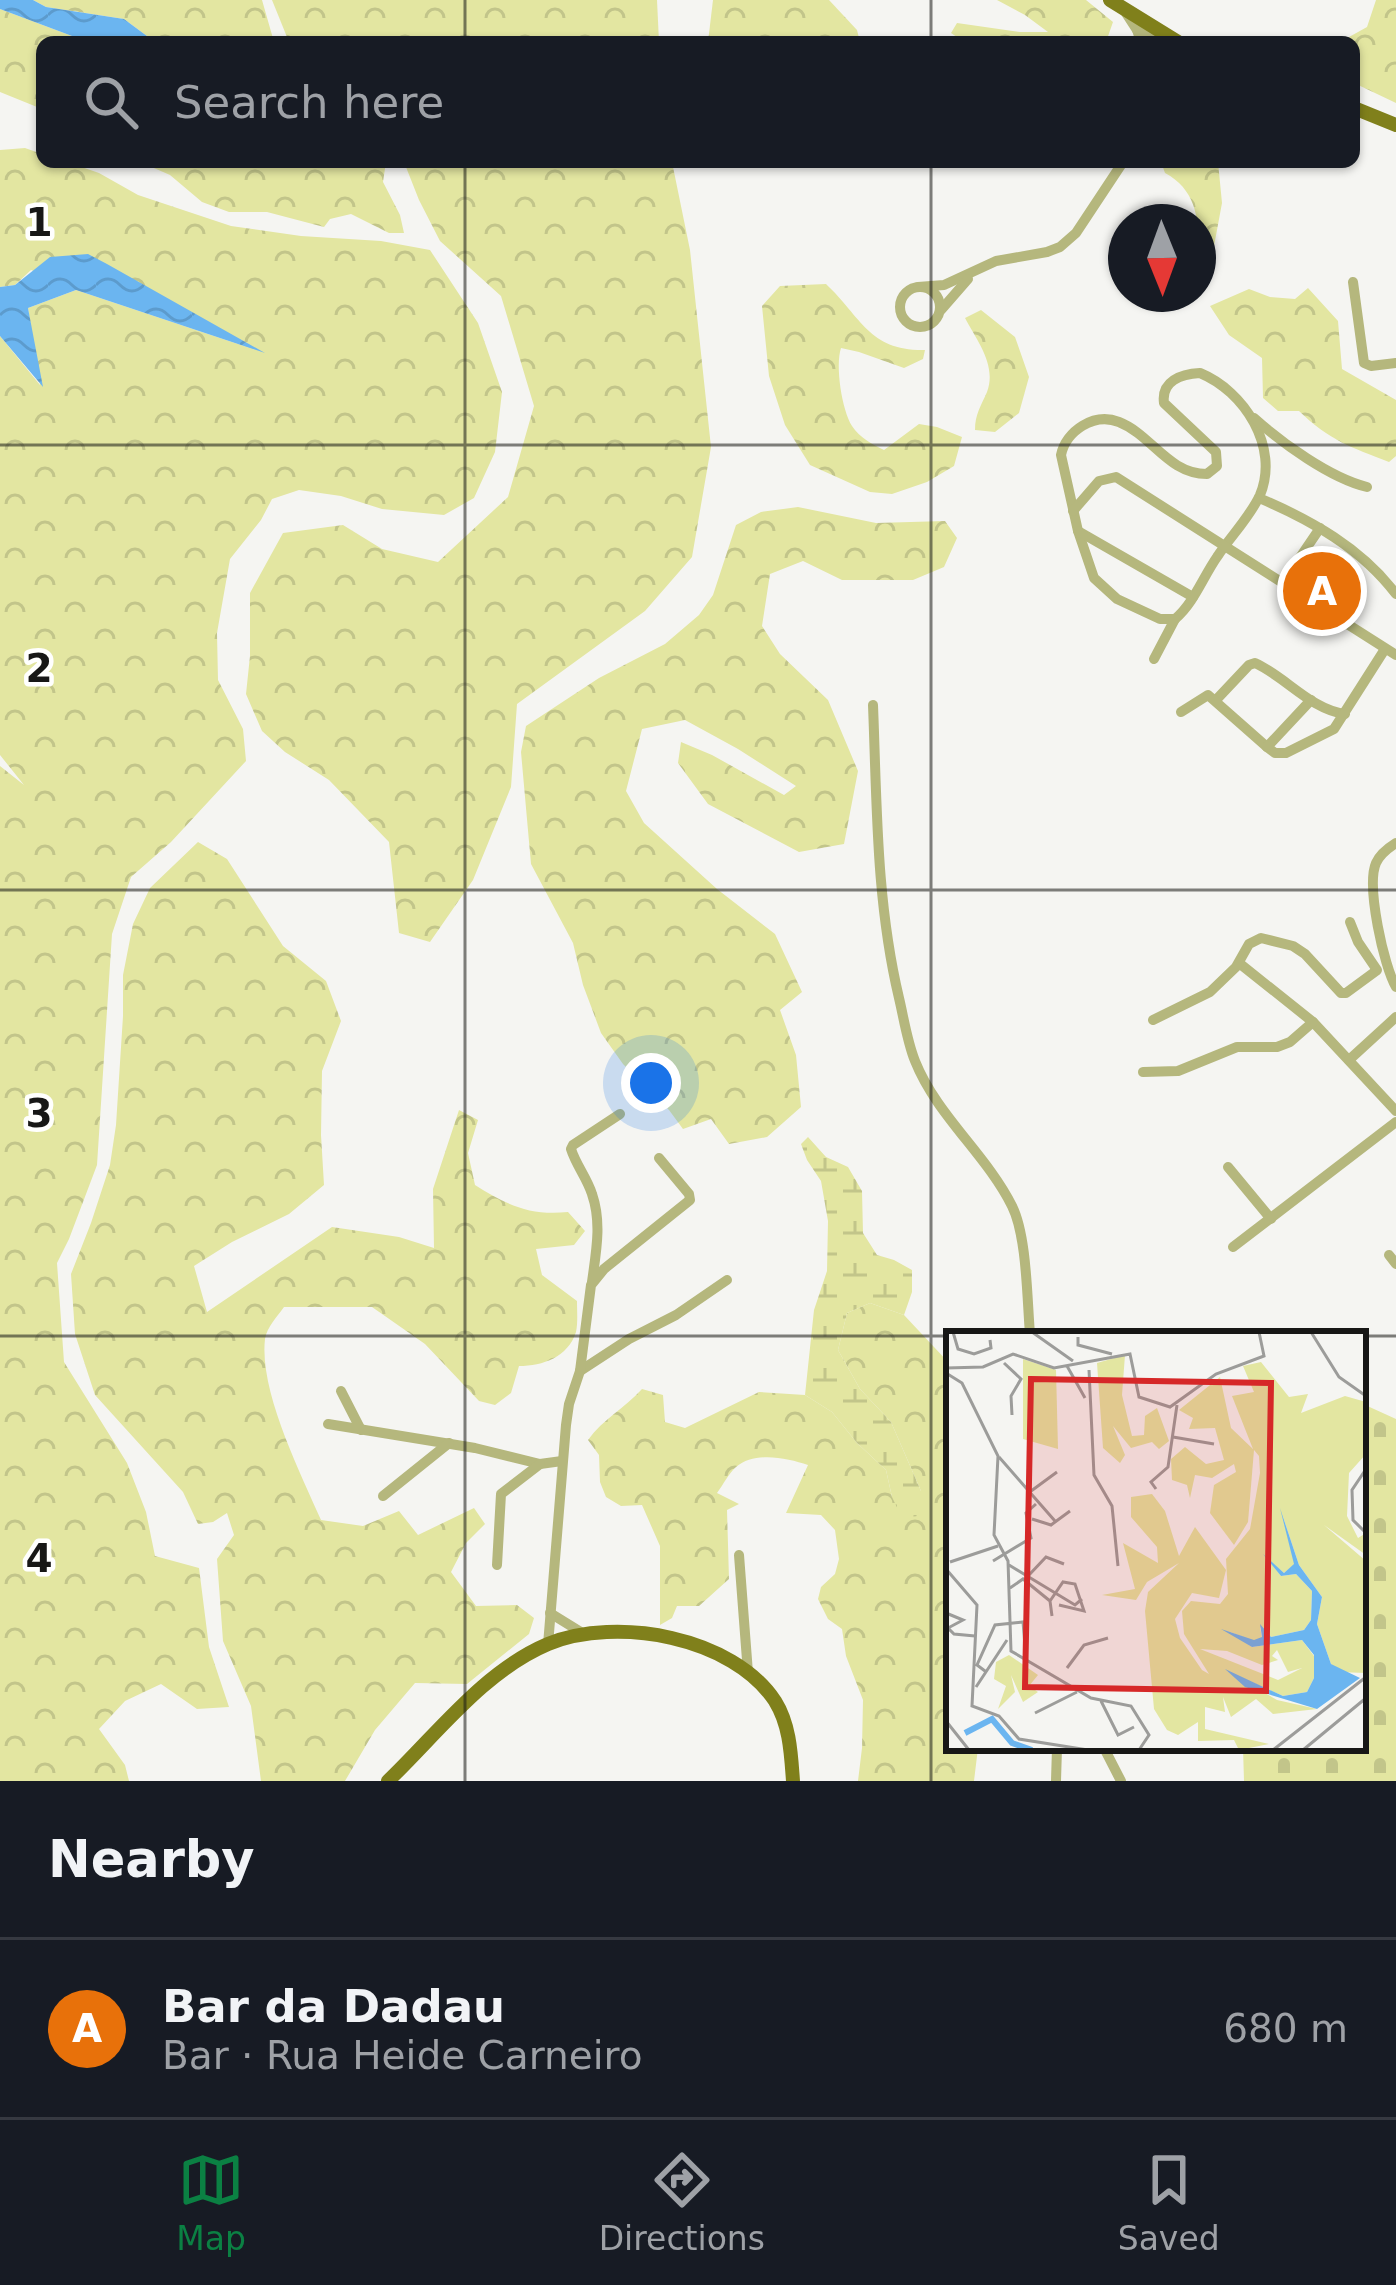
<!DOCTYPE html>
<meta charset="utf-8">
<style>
:root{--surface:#171b24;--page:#20242c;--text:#f1f3f6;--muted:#9ea1a6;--line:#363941;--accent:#0b8043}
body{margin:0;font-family:"DejaVu Sans",sans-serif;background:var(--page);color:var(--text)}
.compass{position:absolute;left:1108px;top:204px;width:108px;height:108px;border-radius:50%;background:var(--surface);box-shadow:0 3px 9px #0004;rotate:179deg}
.you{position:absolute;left:651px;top:1083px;width:42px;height:42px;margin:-30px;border:9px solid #fff;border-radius:50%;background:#1a73e8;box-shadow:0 0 0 18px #1a73e833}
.badge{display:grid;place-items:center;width:78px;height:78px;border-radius:50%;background:var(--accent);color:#fff;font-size:39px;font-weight:700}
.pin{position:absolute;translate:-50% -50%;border:6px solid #fff;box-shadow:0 3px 12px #0006}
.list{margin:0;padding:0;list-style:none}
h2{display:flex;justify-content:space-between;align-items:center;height:156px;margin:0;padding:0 48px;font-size:51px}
h2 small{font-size:39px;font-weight:400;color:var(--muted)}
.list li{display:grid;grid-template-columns:78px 1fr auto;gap:36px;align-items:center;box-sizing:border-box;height:180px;padding:0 48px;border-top:3px solid var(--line)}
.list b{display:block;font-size:45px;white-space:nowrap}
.list p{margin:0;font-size:39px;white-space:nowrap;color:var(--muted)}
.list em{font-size:39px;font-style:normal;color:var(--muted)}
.icon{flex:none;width:66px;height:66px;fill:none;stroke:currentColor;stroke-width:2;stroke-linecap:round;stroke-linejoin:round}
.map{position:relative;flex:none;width:1396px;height:1781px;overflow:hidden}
.search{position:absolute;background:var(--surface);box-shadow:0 3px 9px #0004;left:36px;right:36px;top:36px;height:132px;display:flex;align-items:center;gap:30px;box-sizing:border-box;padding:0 42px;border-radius:18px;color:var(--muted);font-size:45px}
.sheet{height:336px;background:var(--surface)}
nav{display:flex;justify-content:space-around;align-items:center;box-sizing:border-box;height:168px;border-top:3px solid var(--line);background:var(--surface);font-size:33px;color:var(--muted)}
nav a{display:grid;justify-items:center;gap:6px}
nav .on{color:var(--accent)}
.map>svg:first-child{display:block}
.forest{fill:url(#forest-crowns)}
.wetland{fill:url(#wetland-marsh)}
.cemetery{fill:url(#cemetery-stones)}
.water{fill:url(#water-waves)}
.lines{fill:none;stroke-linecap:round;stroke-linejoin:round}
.minor{stroke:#b5b77d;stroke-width:10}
.major{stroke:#80801b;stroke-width:14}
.grid{fill:none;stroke:#171716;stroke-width:3;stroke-opacity:0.55}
.inset-river{fill:none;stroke:#6bb5f0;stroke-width:6}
.inset-road{fill:none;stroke:#9c9c9a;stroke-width:3}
.view{fill:#d62828;fill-opacity:0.15;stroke:#d62828;stroke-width:6}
.inset-edge{fill:none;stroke:#171716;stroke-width:6}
.grid-label{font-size:39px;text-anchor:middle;font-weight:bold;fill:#171716;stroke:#fffffe;stroke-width:9;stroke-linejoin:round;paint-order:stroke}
</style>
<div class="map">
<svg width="1396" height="1781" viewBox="0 0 1396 1781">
<defs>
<pattern id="forest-crowns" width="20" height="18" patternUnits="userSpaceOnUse" patternTransform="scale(3)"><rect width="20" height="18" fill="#e3e6a1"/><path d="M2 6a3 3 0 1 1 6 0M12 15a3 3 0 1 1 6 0" fill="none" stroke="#c2c58a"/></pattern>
<pattern id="wetland-marsh" width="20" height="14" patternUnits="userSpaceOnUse" patternTransform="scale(3)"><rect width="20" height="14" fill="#e3e6a1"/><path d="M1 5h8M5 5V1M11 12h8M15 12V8" fill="none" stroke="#c2c58a"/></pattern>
<pattern id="cemetery-stones" width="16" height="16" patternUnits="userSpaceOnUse" patternTransform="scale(3)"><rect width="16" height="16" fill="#e3e6a1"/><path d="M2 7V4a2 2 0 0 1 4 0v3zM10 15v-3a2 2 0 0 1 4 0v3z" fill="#c2c58a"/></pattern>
<pattern id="water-waves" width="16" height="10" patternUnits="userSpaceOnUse" patternTransform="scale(3)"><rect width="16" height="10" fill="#6bb5f0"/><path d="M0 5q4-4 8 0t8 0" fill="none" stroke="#5c9bcd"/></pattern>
</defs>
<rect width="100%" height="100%" fill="#f5f5f2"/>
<g class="forest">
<polygon points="33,0 262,0 274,42 155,42 124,19 46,7"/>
<polygon points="272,0 657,0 659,42 289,42"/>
<polygon points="713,0 829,0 857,30 860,42 708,42"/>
<polygon points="997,0 1086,0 1113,22 1106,42 964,42 951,33 957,23 1020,32 1048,32 1025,15"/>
<polygon points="1376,0 1396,0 1396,103 1354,83 1354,42 1340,42 1367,27"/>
<polygon points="0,9 88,42 42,42 42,109 0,92"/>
<polygon points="25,148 42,154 42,162 67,162 99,173 138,195 231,226 301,236 381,241 430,250 478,323 502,392 495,452 474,498 444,515 382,509 341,496 299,490 272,499 261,520 230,559 217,633 218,680 243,729 246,761 171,842 131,877 112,934 97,1165 69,1239 57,1263 64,1362 127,1463 146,1512 155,1556 199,1568 209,1647 229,1707 197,1709 161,1684 125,1701 99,1729 125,1765 129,1781 0,1781 0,766 24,785 0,755 0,336 40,385 28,308 76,290 256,350 31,270 15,285 0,287 0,150"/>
<polygon points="140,162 386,162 383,182 400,215 404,233 389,233 351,214 330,219 324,227 267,212 229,212 202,202 170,175"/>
<polygon points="404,162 672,162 690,250 711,447 692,557 645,611 517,704 511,787 473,880 430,942 399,933 389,842 329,780 285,752 262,731 246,694 250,656 250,593 283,533 343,525 382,549 438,562 508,497 534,406 501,296 440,241 419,200"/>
<path d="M1161 162H1218L1222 203 1209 273 1198 280C1198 239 1206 195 1165 173Z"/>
<path d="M826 284C862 318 869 351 925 350L923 359 904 368 859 352 841 348C835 366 842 410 852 426 860 438 872 444 884 450L919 424 937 427 962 437 954 466 927 482 892 494 870 492 810 465 785 425 769 376 762 306 780 286Z"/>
<path d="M1308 288 1338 321 1342 369 1396 400V456L1389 462C1351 447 1330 441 1299 411H1278L1263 398 1262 358 1229 335 1210 306 1249 289 1270 297 1295 299Z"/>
<path d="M981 310 1015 337 1029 377 1019 413 995 432 975 430C975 414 981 406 987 392 997 365 977 341 965 318Z"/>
<polygon points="798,507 876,523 945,521 957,538 944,567 913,580 842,580 803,561 770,574 762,626 780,654 828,700 858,771 844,844 799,852 708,804 678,763 681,742 712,755 784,795 796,786 738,749 685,720 642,729 626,791 644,823 717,889 775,934 802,992 780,1010 796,1055 801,1107 767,1137 729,1144 711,1119 683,1129 669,1110 623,1064 601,1033 583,985 573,943 531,864 521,752 526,726 599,678 665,644 699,615 713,595 736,525 761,512"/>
<path d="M198 842 227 859 283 946 326 981 341 1021 322 1071 321 1135 324 1185 289 1214 232 1242 194 1266 207 1312 332 1227 399 1237 434 1248 433 1189 459 1110 478 1120 468 1153 475 1185C507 1205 530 1216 568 1212L585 1231 574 1245 536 1249 542 1275 577 1301C577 1310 578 1323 576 1332 568 1357 543 1366 519 1366L511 1393 495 1405 479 1401 425 1344 372 1307H284C277 1317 267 1327 265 1339 259 1391 300 1472 321 1520L363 1526 399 1511 418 1535 474 1508 485 1524 466 1543 451 1572 476 1606 517 1605 534 1618 529 1634 467 1684 415 1683 375 1730 345 1781H261L251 1706 223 1641 217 1559 234 1535 227 1513 213 1522 198 1524 183 1492 95 1395 75 1334 71 1274 91 1223 110 1165 116 1125 123 1016V975L133 924 150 888Z"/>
<path d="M870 1303 904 1315 949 1363V1748H978L974 1781H858L862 1748 863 1700 846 1656 842 1629 828 1619 818 1599 821 1587 835 1574 839 1559 835 1530 821 1515 786 1513 808 1465C787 1458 755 1451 736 1467 729 1473 723 1485 717 1493L739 1504 727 1510 729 1579 699 1606H677L672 1618 660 1625V1546L642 1505 621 1506 606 1497 600 1482 599 1455 588 1440C603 1419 625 1408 642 1389L663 1395 665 1422 685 1428 759 1392 805 1395 832 1412 857 1443 886 1470 892 1497 921 1491 891 1422 860 1389 838 1350 847 1313Z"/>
</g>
<polygon class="wetland" points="808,1137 826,1157 848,1167 862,1191 863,1233 877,1255 894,1260 912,1270 912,1292 904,1315 870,1303 847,1313 838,1350 860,1389 891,1422 921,1491 918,1516 902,1518 892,1497 886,1470 857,1443 832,1412 805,1395 814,1310 827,1271 828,1221 821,1181 807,1160 801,1144"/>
<polygon class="cemetery" points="1363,1404 1396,1419 1396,1781 1244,1781 1243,1748 1363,1748"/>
<g class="water">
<polygon points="0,0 33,0 46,7 124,19 155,42 88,42 0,9"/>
<polygon points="88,254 107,264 265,353 76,290 28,308 43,387 0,336 0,287 15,285 50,257"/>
</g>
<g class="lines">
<g class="minor">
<polyline points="1126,13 1137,30 1141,42"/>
<polyline points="1137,30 1160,42"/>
<polyline points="1353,282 1364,363 1371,366 1396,363"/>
<circle cx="920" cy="307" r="20"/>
<polyline points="918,287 944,285 996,261 1047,252 1060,247 1076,233 1123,162"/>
<polyline points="941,310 968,279"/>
<path d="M1200 373C1244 391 1280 447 1260 495 1250 517 1230 537 1217 557 1203 577 1194 603 1175 619H1160L1117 599 1094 578 1078 531 1061 455C1066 431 1094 412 1119 422 1152 435 1168 474 1207 474L1217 466 1216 452 1164 403C1161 381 1181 374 1200 373Z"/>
<path d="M1254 418C1282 443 1330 478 1367 487"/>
<path d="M1259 498C1311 520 1361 548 1396 594"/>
<polyline points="1073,511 1099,481 1116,477 1396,655"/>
<polyline points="1078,531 1193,597"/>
<polyline points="1284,581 1320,528"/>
<polyline points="1154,659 1175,619"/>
<path d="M1216 700 1249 665 1255 663C1286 677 1310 709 1345 714"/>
<path d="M873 705C877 805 876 901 899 998 904 1019 907 1041 915 1061 937 1116 986 1154 1012 1206 1027 1236 1027 1299 1030 1334"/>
<polyline points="1181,712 1208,695 1267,747 1275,753 1286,753 1334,729 1385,649"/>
<polyline points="1267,747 1311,700"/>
<path d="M1396 843C1388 848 1380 854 1376 863 1366 886 1384 967 1396 987"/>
<polyline points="1350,922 1358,942 1377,970"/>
<polyline points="1239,963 1313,1022 1396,1111"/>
<polyline points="1153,1020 1210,992 1236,967 1249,944 1261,938 1293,946 1305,954 1341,993 1346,993 1376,971"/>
<polyline points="1349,1060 1396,1017"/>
<polyline points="1143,1072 1178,1071 1237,1047 1277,1047 1290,1042 1313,1022"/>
<polyline points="1228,1167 1271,1219"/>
<polyline points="1233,1247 1396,1122"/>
<polyline points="1389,1255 1396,1264"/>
<path d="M592 1282C596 1252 602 1223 592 1194 587 1178 576 1165 571 1149L573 1145 620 1114"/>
<polyline points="580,1371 629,1339 676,1315 727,1280"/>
<polyline points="341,1391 361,1430"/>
<polyline points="328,1424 475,1448 540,1464 562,1461"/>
<polyline points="383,1496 449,1443"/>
<polyline points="739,1555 748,1673"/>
<polyline points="497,1565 501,1494 540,1464"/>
<polyline points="550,1613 584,1634"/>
<polyline points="548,1645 566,1425 569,1404 580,1371 591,1285 604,1269 690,1200 689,1194 659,1158"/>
<polyline points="1104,1748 1121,1781"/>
<polyline points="1056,1781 1057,1748"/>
</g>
<g class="major">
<polyline points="1110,0 1178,42"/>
<polyline points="1354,108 1396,125"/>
<path d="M388 1781C437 1734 484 1671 548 1644 617 1616 733 1637 775 1701 790 1725 791 1754 793 1781"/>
</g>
</g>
<path class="grid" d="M465 0V42M931 0V42M465 162V1781M931 162V1781M0 445H1396M0 890H1396M0 1336H949M1363 1336H1396"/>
<g transform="translate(946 1331)">
<rect width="420" height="420" fill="#f5f5f2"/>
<path d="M179 24 176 64 186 105 198 104 199 85 211 77 223 110 213 118 206 111 185 117 167 95 179 124 174 132 157 117 151 32ZM315 31 343 66 362 63 355 82 399 65 420 71V123L403 142 401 185 412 207 420 202V224L378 194 420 230V342L392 341 385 333 371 293 376 266 353 234 336 183 349 233 338 242 325 231 335 245 350 243 366 260 365 289 358 299 325 306 314 296 316 307 308 310 284 301 306 316 356 309 368 325V347L361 361 337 365 281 340 331 369 371 378 327 383 310 368 285 386 277 366 279 381 259 376V398L323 413 293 419 288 409 252 410V391L232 404 221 399 208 378 199 280 202 261 233 232 201 251 190 269 156 264 189 258 177 212 212 232 211 216 185 186V166L206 163 219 180 233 225 249 196 280 239 273 267 246 262 229 288 234 307 256 339 263 343 238 303 236 280 245 270 274 273 282 263 280 228 304 198 314 142 313 125 308 119 302 191 288 214 264 182 268 154 290 141 288 133 266 147 249 144 244 167 241 154 226 149 225 128 239 116 260 133 278 129 269 97 243 98 247 87 233 79 274 46 285 97 307 118 286 65 308 61 297 35ZM254 318 281 320 316 334 332 329 326 325 331 319 342 341 356 337 332 349ZM63 324 92 344 83 355 92 361 77 371 65 344 69 361 52 378 60 355 48 348 50 331Z" fill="#e3e6a1" fill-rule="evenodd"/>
<path d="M77 28 110 39 112 118 77 108Z" fill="#e3e6a1"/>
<path d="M334 177 353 234 376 266 371 293 385 333 414 347 371 378 299 356 279 338 337 365 361 361 368 347V324L356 309 306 316 275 298 308 309 316 306 314 293 325 306 358 299 365 289 366 260 350 243 335 245 317 223 338 242 348 233Z" fill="#6bb5f0"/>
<path class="inset-river" d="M19 402 46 388 66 412 86 419"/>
<path class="inset-road" d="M7 1 12 18 28 23 45 17 44 9M86 1 127 30M365 1 393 46 420 65M132 6V14L166 23M58 32 75 48 65 65 66 84M121 35 139 67M0 37 37 36 67 23 108 37 184 23 193 66 224 76 270 43 318 25 313 1M143 39 148 144 166 175 172 235M0 42 16 52 52 125 48 204 62 230 65 320 145 367 185 375 203 404 193 419M227 106 268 113M53 126 109 190M420 138 406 159 407 189 420 202M210 158 205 151 222 136 231 74M81 163 111 141M86 188 105 194 124 180M47 230 85 207 80 182 90 173M4 231 52 215M63 234 129 274 136 268M0 238 31 274 26 375 53 385 73 408 142 419M83 244 100 226 118 233M64 257 77 248 104 270M0 282 17 289 2 297 8 303 29 305M106 285 104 270 117 251 129 253 138 280 113 274M121 337 138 314 162 307M39 340 31 334 49 294 77 291 79 315M30 356 61 309M155 370 172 404 188 396M89 382 131 361M0 390 23 419M327 419 420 346M357 419 420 367"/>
<path class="view" d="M85 48 325 52 320 360 79 356Z"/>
<rect width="420" height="420" class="inset-edge"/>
</g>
<g class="grid-label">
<text x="39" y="236">1</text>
<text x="39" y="682">2</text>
<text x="39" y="1127">3</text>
<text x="39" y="1572">4</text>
</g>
</svg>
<svg class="compass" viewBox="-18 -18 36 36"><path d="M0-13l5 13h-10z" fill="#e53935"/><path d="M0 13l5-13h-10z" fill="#9ea1a6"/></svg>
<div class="you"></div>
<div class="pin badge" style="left:1322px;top:591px;background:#e8710a">A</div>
<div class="search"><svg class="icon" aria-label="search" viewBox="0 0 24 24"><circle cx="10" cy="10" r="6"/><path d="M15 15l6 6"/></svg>Search here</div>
</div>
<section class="sheet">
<h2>Nearby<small></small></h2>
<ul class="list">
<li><span class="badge" style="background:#e8710a">A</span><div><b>Bar da Dadau</b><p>Bar · Rua Heide Carneiro</p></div><em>680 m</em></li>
</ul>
</section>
<nav>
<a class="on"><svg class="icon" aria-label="map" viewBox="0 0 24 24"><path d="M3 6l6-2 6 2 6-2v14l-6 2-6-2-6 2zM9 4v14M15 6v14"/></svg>Map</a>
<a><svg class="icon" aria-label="directions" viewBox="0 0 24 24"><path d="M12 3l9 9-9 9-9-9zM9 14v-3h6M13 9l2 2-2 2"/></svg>Directions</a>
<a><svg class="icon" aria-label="saved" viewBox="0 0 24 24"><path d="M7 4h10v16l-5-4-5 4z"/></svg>Saved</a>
</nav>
